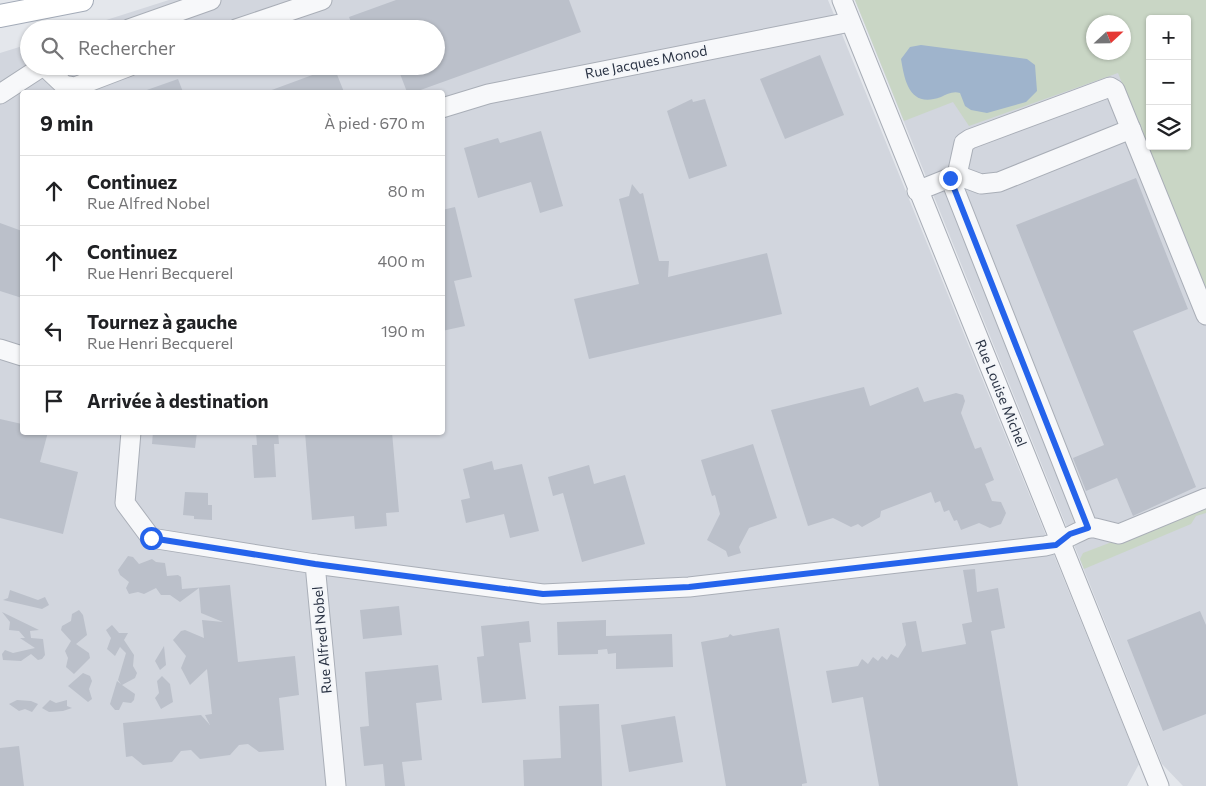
<!DOCTYPE html>
<html lang="fr">
<meta charset="utf-8">
<style>
:root{--surface:#fff;--page:#f6f6f6;--text:#202124;--muted:#757577;--line:#e0e0e0}
body{margin:0;font-family:Commissioner,sans-serif;background:var(--page);color:var(--text)}
.controls{position:absolute;right:15px;top:15px;display:grid;overflow:hidden;border-radius:5px;box-shadow:0 1px 4px #0004}
.controls button{width:45px;height:45px;display:grid;place-items:center;padding:0;border:0;border-bottom:1px solid var(--line);background:var(--surface);color:var(--text);font:25px sans-serif}
.compass{position:absolute;left:1086px;top:15px;width:45px;height:45px;border-radius:50%;background:var(--surface);box-shadow:0 1px 4px #0004;rotate:68deg}
.stop{position:absolute;width:15px;height:15px;margin:-11px;border:4px solid #2563eb;border-radius:50%;background:#fff}
.stop.end{background:#2563eb;border-color:#fff;box-shadow:0 1px 5px #0008}
.list{margin:0;padding:0;list-style:none}
h2{display:flex;justify-content:space-between;align-items:center;height:65px;margin:0;padding:0 20px;font-size:21px}
h2 small{font-size:16px;font-weight:400;color:var(--muted)}
.list li{display:grid;grid-template-columns:32px 1fr auto;gap:15px;align-items:center;box-sizing:border-box;height:70px;padding:0 20px;border-top:1px solid var(--line)}
.list b{display:block;font-size:19px;white-space:nowrap}
.list p{margin:0;font-size:16px;white-space:nowrap;color:var(--muted)}
.list em{font-size:16px;font-style:normal;color:var(--muted)}
.icon{flex:none;width:28px;height:28px;fill:none;stroke:currentColor;stroke-width:2;stroke-linecap:round;stroke-linejoin:round}
.map{position:relative;flex:none;width:1206px;height:786px;overflow:hidden}
.search{position:absolute;background:var(--surface);box-shadow:0 1px 4px #0004;left:20px;top:20px;width:425px;height:55px;display:flex;align-items:center;gap:12px;box-sizing:border-box;padding:0 18px;border-radius:28px;color:var(--muted);font-size:19px}
.panel{position:absolute;background:var(--surface);box-shadow:0 1px 4px #0004;left:20px;top:90px;width:425px;height:345px;border-radius:5px}
.map>svg:first-child{display:block}
.built{fill:#d2d6de;fill-rule:evenodd}
.green{fill:#c9d6c5;fill-rule:evenodd}
.water{fill:#9fb4cc}
.building{fill:#bbc0ca}
.lines{fill:none;stroke-linecap:round;stroke-linejoin:round}
.minor-casing{stroke:#a9aeb7;stroke-width:21}
.major-casing{stroke:#a3abb8;stroke-width:24}
.minor{stroke:#f7f8fa;stroke-width:19}
.major{stroke:#fff;stroke-width:22}
.route{stroke:#2563eb;stroke-width:6}
.labels{text-anchor:middle;stroke-width:4.5;stroke-linejoin:round;paint-order:stroke}
.street-label{font-size:14px;fill:#2b3445;stroke:#f4f6f9}
</style>
<div class="map">
<svg width="1206" height="786" viewBox="0 0 1206 786">
<rect width="100%" height="100%" fill="#e4e7ec"/>
<g class="built">
<path d="M169 0H828L1139 764 1127 786H0V53L29 44V66H436V29H78ZM22 92H442V432H22Z"/>
<path d="M855 0H1206V786H1183L1162 764ZM1150 19H1187V146H1150ZM1094 22H1124V52H1094Z"/>
</g>
<g class="green">
<path d="M855 0H1206V293L1118 73 969 126 953 102 904 121ZM1150 19H1187V146H1150ZM1094 22H1124V52H1094Z"/>
<polygon points="1206,506 1206,513 1196,516 1191,524 1084,569 1080,559 1083,553"/>
</g>
<path class="water" d="M921 45 1027 59 1035 65 1037 91 1026 102 987 113 971 110 965 106 960 93C953 91 947 94 941 97 910 108 905 83 901 59L910 47Z"/>
<g class="building">
<polygon points="396,0 569,0 581,32 415,92 407,92 397,66 436,66 436,29 354,29 349,17"/>
<polygon points="820,55 844,115 785,139 760,79"/>
<polygon points="334,67 344,92 269,92 269,91"/>
<polygon points="178,79 183,92 144,92 144,91"/>
<polygon points="692,99 693,102 705,99 727,166 689,179 667,111"/>
<polygon points="541,131 563,206 540,213 531,182 478,198 464,148 498,138 500,143"/>
<polygon points="1136,178 1188,309 1133,331 1196,487 1133,516 1117,478 1086,491 1073,458 1104,445 1016,225"/>
<polygon points="632,184 640,194 643,193 659,261 669,261 668,277 767,253 782,314 589,359 574,299 639,284 619,199 629,196"/>
<polygon points="455,207 472,277 454,281 465,326 442,331 442,210"/>
<polygon points="0,223 22,231 22,298 0,291"/>
<polygon points="864,387 870,406 918,387 924,402 956,393 963,395 965,401 961,413 975,449 981,447 994,480 985,484 992,501 1001,502 1006,513 1001,524 990,528 979,523 961,530 957,520 954,521 949,510 944,512 940,501 935,503 931,492 881,511 880,517 862,527 858,524 851,527 833,518 808,526 771,410"/>
<polygon points="0,419 22,424 22,432 48,432 40,462 78,472 63,534 0,518"/>
<polygon points="153,432 197,432 195,448 152,444"/>
<polygon points="256,432 278,432 279,444 274,444 276,477 254,478 252,445 257,445"/>
<polygon points="305,432 392,432 399,512 386,513 387,526 355,529 354,516 312,520"/>
<polygon points="753,444 777,518 749,528 739,547 741,553 728,557 726,551 707,540 720,514 715,495 712,496 701,460"/>
<polygon points="492,461 494,470 522,464 539,531 510,538 504,514 466,523 461,500 470,498 463,469"/>
<polygon points="589,465 594,484 625,475 645,544 582,562 563,493 553,496 548,477"/>
<polygon points="185,492 208,493 208,505 212,505 212,520 194,519 194,516 183,515"/>
<polygon points="128,556 133,557 139,564 152,559 156,562 165,563 167,576 178,575 181,577 182,589 230,585 238,662 295,656 299,695 279,698 284,750 259,752 248,744 239,745 230,755 200,759 191,750 181,751 172,762 143,765 132,756 126,757 123,723 201,715 210,725 205,715 212,714 207,669 190,685 181,668 186,656 173,640 181,631 185,630 204,638 202,620 223,622 201,613 199,588 180,602 170,595 161,595 156,588 144,594 138,592 129,594 126,588 129,582 120,575 118,570"/>
<polygon points="975,569 977,592 998,588 1005,628 991,631 1018,786 879,786 863,697 832,703 826,671 858,666 862,659 868,664 873,657 878,661 882,656 887,660 891,654 898,658 906,645 902,623 916,621 922,652 966,644 962,624 972,622 963,570"/>
<polygon points="10,590 38,600 45,597 49,605 42,609 3,600 8,598"/>
<polygon points="399,606 402,635 363,639 360,610"/>
<polygon points="79,610 83,615 87,635 76,644 89,653 90,658 74,674 66,667 68,658 65,651 71,641 61,630 62,626 71,621 72,614"/>
<polygon points="1200,611 1206,625 1206,714 1163,731 1127,640"/>
<polygon points="2,612 39,630 30,631 31,638 43,639 45,655 42,659 38,660 31,654 21,661 3,660 2,654 5,650 13,653 35,648 20,638 25,638 19,631 9,630 10,622"/>
<polygon points="606,620 606,636 672,634 673,667 616,669 616,653 608,654 607,649 598,650 598,654 558,655 557,622"/>
<polygon points="529,621 531,642 519,643 526,699 482,703 477,657 484,656 481,626"/>
<polygon points="112,625 119,633 128,633 124,640 134,655 133,666 137,673 135,678 122,685 135,694 134,700 131,703 123,702 119,710 115,710 110,704 117,681 121,684 118,680 126,653 120,647 115,656 107,649 111,638 106,630"/>
<polygon points="779,628 807,783 802,784 802,786 726,786 701,642 728,637 730,634 733,636"/>
<polygon points="164,646 166,665 160,670 155,661"/>
<polygon points="438,665 442,700 416,703 422,760 402,762 405,786 385,786 383,764 364,766 360,727 369,726 365,672"/>
<polygon points="83,673 90,676 92,681 89,689 92,699 88,702 68,686"/>
<polygon points="162,676 170,684 173,702 161,709 155,698 159,693 157,681"/>
<polygon points="17,700 31,701 38,704 32,712 25,709 19,711 9,704"/>
<polygon points="50,700 56,703 67,700 67,706 72,708 63,711 49,712 42,708"/>
<polygon points="599,704 602,786 524,786 523,760 561,758 559,706"/>
<polygon points="675,716 683,762 629,772 621,725"/>
<polygon points="19,746 24,786 0,786 0,748"/>
</g>
<g class="lines">
<defs>
<g id="minor">
<polyline points="842,0 1159,786"/>
<polyline points="129,29 211,0"/>
<polyline points="236,29 322,0"/>
<polyline points="44,66 64,85 75,87 130,66"/>
<polyline points="0,94 43,66"/>
<polyline points="442,108 488,94 850,22"/>
<polyline points="957,175 964,143 970,139 1110,87 1115,90 1206,315"/>
<polyline points="957,175 981,184 999,182 1131,129"/>
<polyline points="917,191 957,175"/>
<polyline points="0,349 22,356"/>
<polyline points="131,432 125,503 151,538 315,564 336,786"/>
<polyline points="1088,528 1095,528 1119,534 1206,498"/>
<path d="M315 564 543 594 689 587 1045 546C1059 544 1074 533 1088 528L950 178"/>
</g>
<polyline id="major" points="0,16 82,0"/>
</defs>
<use href="#minor" class="minor-casing"/>
<use href="#major" class="major-casing"/>
<use href="#minor" class="minor"/>
<use href="#major" class="major"/>
</g>
<g class="lines">
<polyline class="route" points="151,538 315,564 543,594 689,587 1056,545 1070,534 1088,528 950,178"/>
</g>
<g class="labels">
<g class="street-label">
<text transform="translate(646 62) rotate(-11)" y="5">Rue Jacques Monod</text>
<text transform="translate(1001 393) rotate(68)" y="5">Rue Louise Michel</text>
<text transform="translate(322 640) rotate(-95)" y="5">Rue Alfred Nobel</text>
</g>
</g>
</svg>
<div class="controls">
<button>+</button>
<button>−</button>
<button><svg class="icon" aria-label="layers" viewBox="0 0 24 24"><path d="M12 4l9 5-9 5-9-5zM3 14l9 5 9-5"/></svg></button>
</div>
<svg class="compass" viewBox="-18 -18 36 36"><path d="M0-13l5 13h-10z" fill="#e53935"/><path d="M0 13l5-13h-10z" fill="#757577"/></svg>
<div class="stop" style="left:151px;top:538px"></div>
<div class="stop end" style="left:950px;top:178px"></div>
<div class="search"><svg class="icon" aria-label="search" viewBox="0 0 24 24"><circle cx="10" cy="10" r="6"/><path d="M15 15l6 6"/></svg>Rechercher</div>
<section class="panel">
<h2>9 min<small>À pied · 670 m</small></h2>
<ul class="list">
<li><svg class="icon" aria-label="ahead" viewBox="0 0 24 24"><path d="M12 20V5M6 11l6-6 6 6"/></svg><div><b>Continuez</b><p>Rue Alfred Nobel</p></div><em>80 m</em></li>
<li><svg class="icon" aria-label="ahead" viewBox="0 0 24 24"><path d="M12 20V5M6 11l6-6 6 6"/></svg><div><b>Continuez</b><p>Rue Henri Becquerel</p></div><em>400 m</em></li>
<li><svg class="icon" aria-label="left" viewBox="0 0 24 24"><path d="M17 20v-9H6M10 6l-5 5 5 5"/></svg><div><b>Tournez à gauche</b><p>Rue Henri Becquerel</p></div><em>190 m</em></li>
<li><svg class="icon" aria-label="arrive" viewBox="0 0 24 24"><path d="M6 21V4h12l-3 4 3 4H6"/></svg><div><b>Arrivée à destination</b></div></li>
</ul>
</section>
</div>
